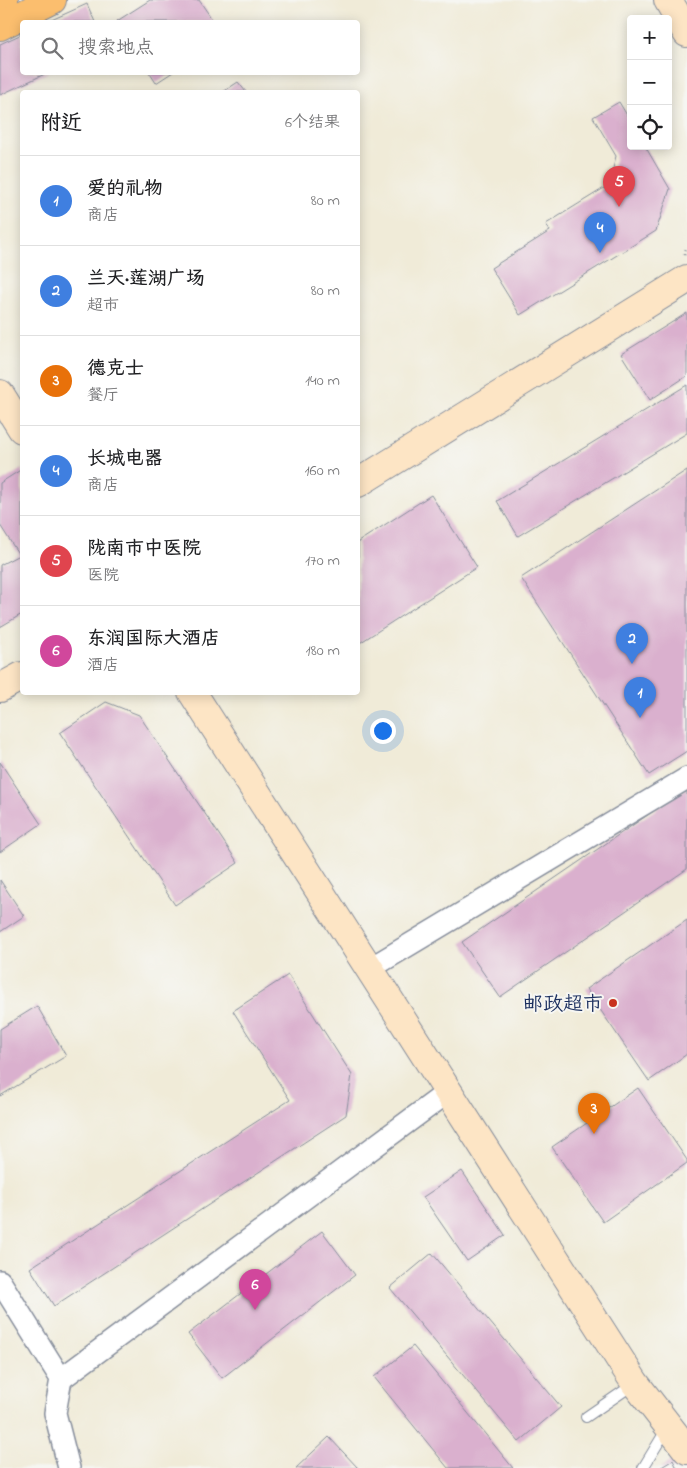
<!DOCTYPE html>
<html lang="zh">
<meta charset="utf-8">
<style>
:root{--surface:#fff;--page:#f6f6f6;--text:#202124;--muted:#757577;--line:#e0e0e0;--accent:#c8321e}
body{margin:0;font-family:"Indie Flower","LXGW WenKai TC",sans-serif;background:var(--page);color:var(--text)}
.controls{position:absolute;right:15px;top:15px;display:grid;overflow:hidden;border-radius:5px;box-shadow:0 2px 12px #0003}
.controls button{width:45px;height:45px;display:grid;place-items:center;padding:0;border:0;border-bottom:1px solid var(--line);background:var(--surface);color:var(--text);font:25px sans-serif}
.you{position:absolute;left:382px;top:730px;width:18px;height:18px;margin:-12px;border:4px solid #fff;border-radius:50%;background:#1a73e8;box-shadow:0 0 0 8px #1a73e833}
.badge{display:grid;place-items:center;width:32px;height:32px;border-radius:50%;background:var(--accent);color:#fff;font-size:16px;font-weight:700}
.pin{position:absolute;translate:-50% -41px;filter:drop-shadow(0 1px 2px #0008)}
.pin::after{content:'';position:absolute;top:26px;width:18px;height:15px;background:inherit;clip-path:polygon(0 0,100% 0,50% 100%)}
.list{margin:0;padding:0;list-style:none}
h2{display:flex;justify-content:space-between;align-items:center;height:65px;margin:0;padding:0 20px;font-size:21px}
h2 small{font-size:16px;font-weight:400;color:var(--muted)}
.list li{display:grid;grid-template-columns:32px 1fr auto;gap:15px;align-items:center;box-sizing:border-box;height:90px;padding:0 20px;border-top:1px solid var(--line)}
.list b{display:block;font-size:19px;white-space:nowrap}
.list p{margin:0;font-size:16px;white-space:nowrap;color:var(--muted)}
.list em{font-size:16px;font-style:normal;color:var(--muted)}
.icon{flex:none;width:28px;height:28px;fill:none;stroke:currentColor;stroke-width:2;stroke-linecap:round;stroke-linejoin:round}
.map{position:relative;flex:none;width:687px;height:1468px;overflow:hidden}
.search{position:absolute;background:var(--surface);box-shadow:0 2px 12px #0003;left:20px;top:20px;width:340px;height:55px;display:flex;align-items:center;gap:12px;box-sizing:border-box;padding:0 18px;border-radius:5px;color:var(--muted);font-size:19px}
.panel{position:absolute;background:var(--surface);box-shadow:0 2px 12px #0003;left:20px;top:90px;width:340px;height:605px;border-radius:5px}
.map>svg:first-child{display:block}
.building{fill:#dab0ce}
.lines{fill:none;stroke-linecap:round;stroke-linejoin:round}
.lane-casing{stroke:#868d9b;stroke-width:12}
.street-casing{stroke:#868d9b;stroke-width:24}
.secondary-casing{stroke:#868d9b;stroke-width:30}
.primary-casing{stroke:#868d9b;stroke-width:30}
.path{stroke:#868d9b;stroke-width:3;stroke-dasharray:1 4;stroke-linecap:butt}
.lane{stroke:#fff;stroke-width:10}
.street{stroke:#fff;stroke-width:21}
.secondary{stroke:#fde5c5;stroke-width:28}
.primary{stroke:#fbbe6e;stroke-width:28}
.poi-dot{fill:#c8321e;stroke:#f6f6f2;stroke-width:2}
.labels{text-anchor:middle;stroke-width:4;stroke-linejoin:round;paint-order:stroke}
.poi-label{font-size:20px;fill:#1b2f5e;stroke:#f6f6f2;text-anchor:end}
</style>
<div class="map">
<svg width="687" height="1468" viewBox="0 0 687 1468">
<rect width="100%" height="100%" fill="#f6f6f2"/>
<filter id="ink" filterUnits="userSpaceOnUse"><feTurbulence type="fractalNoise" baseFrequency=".02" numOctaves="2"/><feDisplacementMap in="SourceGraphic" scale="10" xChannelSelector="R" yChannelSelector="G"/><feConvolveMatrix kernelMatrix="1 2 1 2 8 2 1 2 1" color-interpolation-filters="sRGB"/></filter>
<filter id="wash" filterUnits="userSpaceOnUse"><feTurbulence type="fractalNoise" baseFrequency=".0096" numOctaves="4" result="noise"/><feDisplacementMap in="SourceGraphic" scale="20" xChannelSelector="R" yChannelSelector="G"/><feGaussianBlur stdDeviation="1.12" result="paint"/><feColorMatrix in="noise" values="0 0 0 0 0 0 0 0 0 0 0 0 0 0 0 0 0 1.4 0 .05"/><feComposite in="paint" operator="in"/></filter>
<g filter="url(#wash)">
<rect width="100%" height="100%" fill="#f0ebd8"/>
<g id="blocks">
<g class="building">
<polygon points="150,0 199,0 214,22 118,22 117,21"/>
<polygon points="87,4 95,22 47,22"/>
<polygon points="22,34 22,72 49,72 0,95 0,44"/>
<polygon points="149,72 173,72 156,83"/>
<polygon points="238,82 246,92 223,92"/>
<polygon points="619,102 631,122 631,146 645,146 670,189 656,231 520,315 491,268 550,231 546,224 609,185 616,156 593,117"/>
<polygon points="687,313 687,376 650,400 621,354"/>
<polygon points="687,385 687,433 518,536 497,501"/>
<polygon points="22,469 22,614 0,627 0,565 19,555 0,525 0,483"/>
<polygon points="687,470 687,751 649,775 521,578"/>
<polygon points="431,495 477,567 358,644 358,542"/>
<polygon points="106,702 139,715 238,863 175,905 60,733"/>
<polygon points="0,762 41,824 0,852"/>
<polygon points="687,788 687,869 500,997 462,942"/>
<polygon points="0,880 24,916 0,932"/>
<polygon points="687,920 687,1054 649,1081 586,989"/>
<polygon points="288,975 352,1075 346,1115 54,1306 30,1268 290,1100 233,1011"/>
<polygon points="37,1006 66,1056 0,1096 0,1029"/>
<polygon points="638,1088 687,1160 687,1163 603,1222 552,1147"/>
<polygon points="462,1171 505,1235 467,1261 423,1197"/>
<polygon points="322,1231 355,1275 222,1378 188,1334"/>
<polygon points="432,1253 561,1407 519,1442 390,1288"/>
<polygon points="413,1346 513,1468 448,1468 374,1377"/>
<polygon points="329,1437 358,1468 296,1468"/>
<polygon points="673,1460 677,1468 660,1468"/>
</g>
</g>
</g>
<g filter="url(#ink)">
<use href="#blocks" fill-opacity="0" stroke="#868d9b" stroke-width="1"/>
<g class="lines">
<defs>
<g id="lane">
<polyline points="586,1417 634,1384"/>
<polyline points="643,1468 668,1427"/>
</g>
<g id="street">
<polyline points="369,969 687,778"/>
<polyline points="0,1281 61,1379 55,1413 69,1468"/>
<polyline points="61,1379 448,1092"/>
</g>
<g id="secondary">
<polyline points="668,0 687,33"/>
<polyline points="0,394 22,429"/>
<polyline points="358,483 687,279"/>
<polyline points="0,688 22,676"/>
<polyline points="192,692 635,1383 687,1450"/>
</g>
<g id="primary">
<polyline points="0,2 4,0"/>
<polyline points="0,26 52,0"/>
</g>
</defs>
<use href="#lane" class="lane-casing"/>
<use href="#street" class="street-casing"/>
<use href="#secondary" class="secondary-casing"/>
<use href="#primary" class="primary-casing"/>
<polyline class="path" points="684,255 687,247"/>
<use href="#lane" class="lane"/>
<use href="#street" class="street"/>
<use href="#secondary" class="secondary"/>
<use href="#primary" class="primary"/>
</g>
</g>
<circle class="poi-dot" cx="613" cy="1003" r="5"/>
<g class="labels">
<g class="poi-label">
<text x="603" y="1010">邮政超市</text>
</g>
</g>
</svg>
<div class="controls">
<button>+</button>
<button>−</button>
<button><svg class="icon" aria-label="locate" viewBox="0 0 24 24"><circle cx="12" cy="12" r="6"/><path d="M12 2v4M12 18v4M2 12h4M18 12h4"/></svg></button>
</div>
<div class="you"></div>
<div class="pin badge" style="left:640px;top:718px;background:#3f7fe0">1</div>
<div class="pin badge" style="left:632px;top:664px;background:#3f7fe0">2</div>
<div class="pin badge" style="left:594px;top:1134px;background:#e8710a">3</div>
<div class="pin badge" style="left:600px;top:253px;background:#3f7fe0">4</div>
<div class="pin badge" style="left:619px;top:207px;background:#e0444e">5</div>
<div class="pin badge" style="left:255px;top:1310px;background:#d1479c">6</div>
<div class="search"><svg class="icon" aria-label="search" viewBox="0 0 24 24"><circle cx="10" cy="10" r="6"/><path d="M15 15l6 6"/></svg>搜索地点</div>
<section class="panel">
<h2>附近<small>6个结果</small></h2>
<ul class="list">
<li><span class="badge" style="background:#3f7fe0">1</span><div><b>爱的礼物</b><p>商店</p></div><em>80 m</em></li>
<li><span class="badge" style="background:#3f7fe0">2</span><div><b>兰天·莲湖广场</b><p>超市</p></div><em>80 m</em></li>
<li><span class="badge" style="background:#e8710a">3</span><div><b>德克士</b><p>餐厅</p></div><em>140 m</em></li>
<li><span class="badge" style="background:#3f7fe0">4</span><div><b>长城电器</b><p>商店</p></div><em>160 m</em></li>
<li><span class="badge" style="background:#e0444e">5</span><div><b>陇南市中医院</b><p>医院</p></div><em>170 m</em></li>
<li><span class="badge" style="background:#d1479c">6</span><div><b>东润国际大酒店</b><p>酒店</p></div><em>180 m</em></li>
</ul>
</section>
</div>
